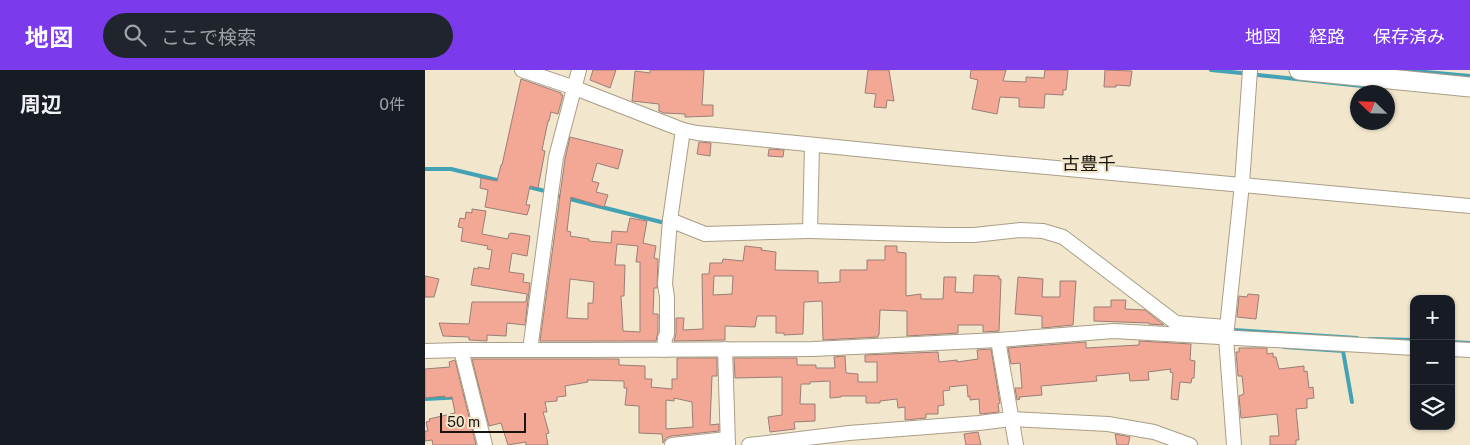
<!DOCTYPE html>
<html lang="ja">
<meta charset="utf-8">
<style>
:root{--surface:#171b24;--page:#20242c;--text:#f1f3f6;--muted:#9ea1a6;--line:#363941;--accent:#7c3aed}
body{margin:0;font-family:"Public Sans","Noto Sans JP",sans-serif;background:var(--page);color:var(--text)}
.controls{position:absolute;right:15px;bottom:15px;display:grid;overflow:hidden;border-radius:10px;box-shadow:0 1px 4px #0004}
.controls button{width:45px;height:45px;display:grid;place-items:center;padding:0;border:0;border-bottom:1px solid var(--line);background:var(--surface);color:var(--text);font:25px sans-serif}
.compass{position:absolute;left:925px;top:15px;width:45px;height:45px;border-radius:50%;background:var(--surface);box-shadow:0 1px 4px #0004;rotate:293deg}
.scale{position:absolute;left:15px;bottom:12px;width:86px;box-sizing:border-box;padding-left:5px;border:2px solid #19150c;border-top:0;font-size:14px;line-height:18px;white-space:nowrap;color:#19150c;-webkit-text-stroke:4px #f2e6cd;paint-order:stroke}
.list{margin:0;padding:0;list-style:none}
h2{display:flex;justify-content:space-between;align-items:center;height:65px;margin:0;padding:0 20px;font-size:21px}
h2 small{font-size:16px;font-weight:400;color:var(--muted)}
.icon{flex:none;width:28px;height:28px;fill:none;stroke:currentColor;stroke-width:2;stroke-linecap:round;stroke-linejoin:round}
.map{position:relative;flex:none;width:1045px;height:375px;overflow:hidden}
header{display:flex;align-items:center;gap:30px;box-sizing:border-box;height:70px;padding:0 25px;background:var(--accent);color:#fff}
header strong{font-size:24px}
nav{display:flex;gap:28px;margin-inline-start:auto;font-size:18px}
.search{width:350px;height:45px;background:var(--page);display:flex;align-items:center;gap:12px;box-sizing:border-box;padding:0 18px;border-radius:28px;color:var(--muted);font-size:19px}
main{display:flex}
aside{flex:1;background:var(--surface)}
.map>svg:first-child{display:block}
.lines{fill:none;stroke-linecap:round;stroke-linejoin:round}
.stream{stroke:#43a3b5;stroke-width:4}
.building{fill:#f2a895;stroke:#9a7e77;fill-rule:evenodd}
.street-casing{stroke:#a99e86;stroke-width:16}
.secondary-casing{stroke:#a99e86;stroke-width:21}
.street{stroke:#fff;stroke-width:14}
.secondary{stroke:#fff;stroke-width:19}
.labels{text-anchor:middle;stroke-width:4.5;stroke-linejoin:round;paint-order:stroke}
.quarter-label{font-size:18px;fill:#19150c;stroke:#f2e6cd}
</style>
<header>
<strong>地図</strong>
<div class="search"><svg class="icon" aria-label="search" viewBox="0 0 24 24"><circle cx="10" cy="10" r="6"/><path d="M15 15l6 6"/></svg>ここで検索</div>
<nav><a>地図</a><a>経路</a><a>保存済み</a></nav>
</header>
<main>
<aside>
<h2>周辺<small>0件</small></h2>
<ul class="list">
</ul>
</aside>
<div class="map">
<svg width="1045" height="375" viewBox="0 0 1045 375">
<rect width="100%" height="100%" fill="#f2e6cd"/>
<g class="lines">
<g class="stream">
<polyline points="786,0 816,3"/>
<polyline points="979,0 1045,6"/>
<polyline points="833,5 946,17"/>
<polyline points="0,99 26,99 76,111"/>
<polyline points="100,116 120,121"/>
<polyline points="129,125 236,152"/>
<polyline points="808,260 932,268"/>
<polyline points="944,269 989,270"/>
<polyline points="1026,272 1045,273"/>
<polyline points="859,277 918,281 927,332"/>
<polyline points="0,329 39,327"/>
</g>
</g>
<g class="building">
<polygon points="168,0 191,0 185,18 165,10"/>
<polygon points="225,0 279,0 277,35 288,35 288,46 260,47 260,44 239,43 234,41 234,34 207,31 210,1 225,3"/>
<polygon points="443,0 464,0 469,31 462,30 461,38 449,37 451,24 440,23"/>
<polygon points="546,0 581,0 578,11 601,12 601,7 619,8 620,0 643,0 641,20 638,20 638,25 620,24 619,38 594,37 594,28 575,27 572,44 547,39 553,10 545,8"/>
<polygon points="680,0 707,1 705,16 691,15 691,17 679,17"/>
<polygon points="96,9 136,23 136,25 138,25 133,44 126,42 124,51 123,51 117,80 120,81 113,118 105,116 101,135 105,135 102,145 60,137 63,120 55,118 56,108 72,111 76,95 77,95"/>
<path d="M145 67 198 80 193 99 172 93 167 111 174 113 171 122 183 125 179 137 146 127 142 161 146 162 145 166 164 169V171L186 173 187 161 202 162 205 148 222 151 218 173 231 176 229 188 233 189 232 218H229L228 244H233V262L231 271H115L140 89ZM192 174 213 176 211 192H215V262L198 261 196 226H199L200 195H190ZM145 209 169 212 168 233H163V249L142 248Z"/>
<polygon points="274,72 286,73 285,86 272,84"/>
<polygon points="344,79 359,80 358,87 343,86"/>
<polygon points="47,139 61,141 57,164 83,169 84,164 86,163 105,166 102,186 87,183 84,202 99,204 98,212 105,213 100,255 82,253 81,266 62,265 62,271 44,270 44,267 18,266 14,253 44,254 47,232 101,232 102,224 46,215 49,198 53,199 53,197 64,199 67,180 62,179 63,176 36,171 38,158 33,157 35,148 40,149 41,142 47,143"/>
<path d="M320 176 337 178 336 180 351 182 350 200 393 201V213L415 212V200H442V190H460V176H472V182L481 183V226L496 224V229H518L519 207H531L530 222 548 223 549 205 574 206V209H576L574 261 558 262V255H533V263L482 266V241L455 240 454 265H453V267L398 270 397 231 379 232 378 264 359 265V263H351V246H332L330 257 300 256V270L249 271 251 264V248H259L258 260 278 259 277 204H284L285 193H297L298 189 318 191ZM289 206H308L307 224 288 225Z"/>
<polygon points="0,206 14,209 9,227 0,227"/>
<polygon points="593,207 618,209 617,227 635,227 635,211 651,211 648,255 617,258 617,246 590,244"/>
<polygon points="823,224 834,225 831,249 812,247 814,226 822,227"/>
<polygon points="686,230 701,230 700,239 720,240 739,255 724,254 724,253 669,251 669,237 686,237"/>
<polygon points="714,271 766,274 765,290 770,291 769,308 767,308 766,313 755,312 753,330 746,329 748,303 745,302 746,299 723,302 724,310 705,311 704,303 671,306 672,311 616,316 617,325 594,327 595,329 592,330 590,318 597,318 595,293 586,294 583,278 661,272 661,278 714,275"/>
<polygon points="814,278 842,278 842,284 848,283 848,287 851,287 854,299 879,296 879,302 882,301 884,318 888,317 889,328 882,329 882,338 871,339 874,370 871,370 871,375 845,375 845,366 854,366 852,344 816,348 814,326 819,324 817,306 813,306 811,282 814,282"/>
<polygon points="566,279 575,333 573,334 574,342 555,344 554,329 545,330 545,326 543,327 542,315 524,317 525,320 518,321 519,335 513,336 513,344 501,344 501,348 480,350 480,337 473,338 472,329 455,331 455,333 441,333 441,326 416,326 416,327 405,328 405,311 385,312 385,314 376,314 375,334 390,334 390,351 369,352 370,359 345,362 343,347 357,345 357,307 310,308 309,288 372,288 372,295 391,295 391,298 410,298 409,287 420,286 421,303 433,304 433,312 452,312 452,292 440,292 440,285 513,282 514,292 532,290 532,292 553,289 552,280"/>
<path d="M252 288H292V306H287L285 355 294 354V361L246 366 241 368 238 373 237 364 214 363V336L200 335 202 318H199V311L162 310 163 312 140 316 141 326 132 327V331L120 332 122 342H118L124 363 121 364 123 375H101V372L83 375 76 353 64 356 47 289H194V295L220 296V309H227L226 317 247 319V309H252ZM249 328 267 332 268 357 241 359V330L249 331Z"/>
<polygon points="30,290 51,375 8,375 7,370 0,371 0,361 3,361 1,352 5,351 4,349 30,343 27,327 20,328 20,326 0,328 0,299 25,297 24,292"/>
<polygon points="553,362 556,375 541,375 539,364"/>
<polygon points="690,364 705,367 703,375 692,375"/>
</g>
<g class="lines">
<defs>
<g id="street">
<polyline points="97,0 150,18 258,60 272,63 511,87 1045,136"/>
<polyline points="245,150 280,164 385,161 387,75"/>
<polyline points="385,161 521,165 549,165 595,160 618,161 638,167 751,253 801,257"/>
<polyline points="573,270 591,375"/>
<polyline points="300,279 303,375"/>
<polyline points="1026,279 1045,280"/>
<polyline points="36,280 60,375"/>
<polyline points="105,280 131,87 154,0"/>
<polyline points="239,280 240,268 242,264 242,227 240,214 245,150 258,60"/>
<polyline points="0,281 36,280 158,280 388,279 573,270 689,261 989,278"/>
<polyline points="247,375 302,369"/>
<polyline points="324,375 424,363 554,353 586,349 683,354 729,362 765,375"/>
<polyline points="809,375 801,267 817,114 825,0"/>
</g>
<polyline id="secondary" points="874,0 1045,17"/>
</defs>
<use href="#street" class="street-casing"/>
<use href="#secondary" class="secondary-casing"/>
<use href="#street" class="street"/>
<use href="#secondary" class="secondary"/>
</g>
<g class="labels">
<g class="quarter-label">
<text x="664" y="100">古豊千</text>
</g>
</g>
</svg>
<div class="controls">
<button>+</button>
<button>−</button>
<button><svg class="icon" aria-label="layers" viewBox="0 0 24 24"><path d="M12 4l9 5-9 5-9-5zM3 14l9 5 9-5"/></svg></button>
</div>
<svg class="compass" viewBox="-18 -18 36 36"><path d="M0-13l5 13h-10z" fill="#e53935"/><path d="M0 13l5-13h-10z" fill="#9ea1a6"/></svg>
<div class="scale">50 m</div>
</div>
</main>
